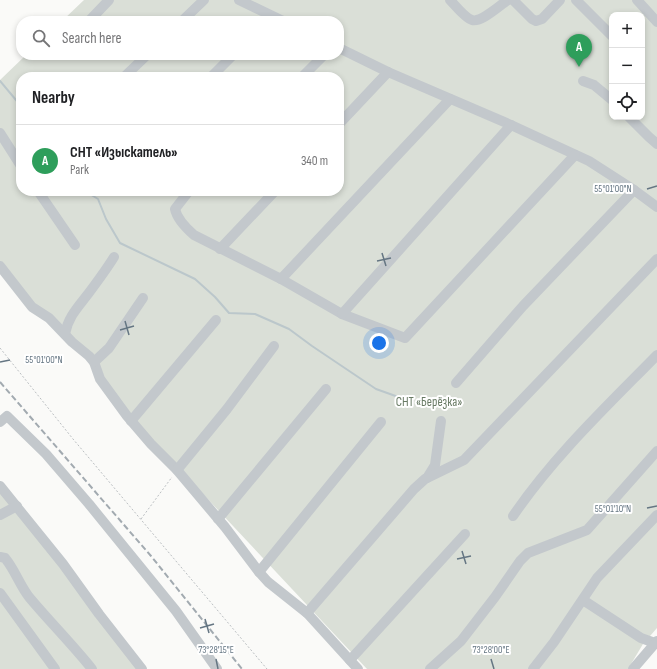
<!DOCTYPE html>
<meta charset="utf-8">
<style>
:root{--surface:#fff;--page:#f2f2f2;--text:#202124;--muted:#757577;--line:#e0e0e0;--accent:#db2777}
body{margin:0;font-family:"Sofia Sans Condensed",sans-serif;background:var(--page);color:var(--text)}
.controls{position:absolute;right:12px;top:12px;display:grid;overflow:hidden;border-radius:8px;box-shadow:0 2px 6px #0003}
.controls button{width:36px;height:36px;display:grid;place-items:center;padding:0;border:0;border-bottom:1px solid var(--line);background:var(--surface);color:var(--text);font:20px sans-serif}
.you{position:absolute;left:379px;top:343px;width:14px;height:14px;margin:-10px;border:3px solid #fff;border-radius:50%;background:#1a73e8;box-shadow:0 0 0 6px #1a73e833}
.badge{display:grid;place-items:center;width:26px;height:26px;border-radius:50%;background:var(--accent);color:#fff;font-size:13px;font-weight:700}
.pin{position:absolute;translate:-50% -33px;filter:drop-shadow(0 1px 2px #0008)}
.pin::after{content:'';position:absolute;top:21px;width:14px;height:12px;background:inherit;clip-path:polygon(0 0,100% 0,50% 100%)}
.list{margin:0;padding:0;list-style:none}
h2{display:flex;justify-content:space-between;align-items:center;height:52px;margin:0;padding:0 16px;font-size:17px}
h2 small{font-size:13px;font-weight:400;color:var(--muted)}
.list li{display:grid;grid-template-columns:26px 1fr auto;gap:12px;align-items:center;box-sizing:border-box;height:72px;padding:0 16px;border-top:1px solid var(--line)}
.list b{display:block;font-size:15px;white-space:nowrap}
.list p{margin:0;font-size:13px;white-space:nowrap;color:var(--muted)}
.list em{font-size:13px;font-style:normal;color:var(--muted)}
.icon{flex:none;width:22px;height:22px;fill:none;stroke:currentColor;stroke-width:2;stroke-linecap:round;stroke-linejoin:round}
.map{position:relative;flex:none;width:657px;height:669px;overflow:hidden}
.search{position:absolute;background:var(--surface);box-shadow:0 2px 6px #0003;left:16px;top:16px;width:328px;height:44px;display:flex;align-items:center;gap:10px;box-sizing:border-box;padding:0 14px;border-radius:16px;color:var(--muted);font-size:15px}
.panel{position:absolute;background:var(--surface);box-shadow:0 2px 6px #0003;left:16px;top:72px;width:328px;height:124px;border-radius:16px}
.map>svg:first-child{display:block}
.green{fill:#dadfd7;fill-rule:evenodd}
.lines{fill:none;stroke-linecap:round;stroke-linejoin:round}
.stream{stroke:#bbc7cb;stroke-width:2}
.path{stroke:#bbbfc2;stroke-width:1;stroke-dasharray:2 2;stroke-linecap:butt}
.minor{stroke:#c3c8cc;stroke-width:10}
.rail{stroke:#a2aab0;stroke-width:2;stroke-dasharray:6 3;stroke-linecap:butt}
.ticks{fill:none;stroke:#657683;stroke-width:1.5}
.labels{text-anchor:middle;stroke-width:4;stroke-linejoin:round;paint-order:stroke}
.park-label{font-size:13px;fill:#687a64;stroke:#fff}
.ticks-label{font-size:10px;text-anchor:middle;fill:#657683;stroke:#fff;stroke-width:4;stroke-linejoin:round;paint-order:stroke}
</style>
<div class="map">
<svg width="657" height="669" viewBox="0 0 657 669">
<rect width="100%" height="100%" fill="#fafaf8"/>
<g class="green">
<path d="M84 0H657V628L643 644 628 669H367L159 447 147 437 99 371 98 364 34 311 0 268V80L26 55H339V21H62ZM612 15H642V117H612ZM21 77H339V191H21Z"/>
<polygon points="0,491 146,669 0,669"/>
</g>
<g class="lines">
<g class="stream">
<polyline points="0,81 21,106"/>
<polyline points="85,191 98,199 106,219 120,243 195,279 215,297 229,313 255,314 289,329 312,346 376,389 404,399"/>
</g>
<g class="path">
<polyline points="0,348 73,439 267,669"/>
<polyline points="141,519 172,477"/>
</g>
<g class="minor">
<polyline points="239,0 283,21"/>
<path d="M450 0C455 5 465 18 472 20 481 23 500 5 508 0"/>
<polyline points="513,0 532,19 536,21 542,19 560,0"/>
<polyline points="576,0 612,36"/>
<polyline points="637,0 657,22"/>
<polyline points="89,21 109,0"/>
<polyline points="182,21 204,0"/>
<polyline points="339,48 388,72 511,125 589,161 634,190 657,207"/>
<polyline points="124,77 147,55"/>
<polyline points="211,77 233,55"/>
<polyline points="302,77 324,55"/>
<polyline points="583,81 594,85 612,100"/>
<polyline points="629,117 649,137 657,144"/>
<polyline points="339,124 388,72"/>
<polyline points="0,133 21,166"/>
<polyline points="38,191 75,245"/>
<path d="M189 191 175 209C177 219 186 228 194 235L281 279 342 314 405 338 575 155"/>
<polyline points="220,249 275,191"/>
<polyline points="0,266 32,307 49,318 72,342 89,356 94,362 100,379 127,416 151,444 177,470 225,527 259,572 268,582 307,613 358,669"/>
<polyline points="281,279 450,99"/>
<polyline points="342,314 511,125"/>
<path d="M65 334C68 317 78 307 88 294 97 282 106 270 114 257"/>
<polyline points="94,362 109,348 143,298"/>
<polyline points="456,383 523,306 634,190"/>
<polyline points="131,421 216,320"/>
<polyline points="0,422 7,416 46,454 89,504 176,611 217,669"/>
<polyline points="177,470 227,409 274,346"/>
<polyline points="427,478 435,465 441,421"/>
<polyline points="0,486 63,564 99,614 142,669"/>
<polyline points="0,515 17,506"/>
<path d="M513 516C554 456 607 406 657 355"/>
<polyline points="218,519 326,389"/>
<path d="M0 557 5 558C15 570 19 584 29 597 49 621 72 644 92 669"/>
<polyline points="259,572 381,422"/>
<polyline points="0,593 55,669"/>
<polyline points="583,600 641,638 655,643"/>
<polyline points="307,613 414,489 425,479 464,460 657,259"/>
<polyline points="350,660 465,534"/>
<polyline points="430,669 461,641 495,597 520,561 528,553 587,530 657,451"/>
<polyline points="533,669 554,642 597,578 657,515"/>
<polyline points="633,669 657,641"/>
</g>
<polyline class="rail" points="0,382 151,556 242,669"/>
</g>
<path class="ticks" d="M647 189 657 186M382 253 386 266M377 261 391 258M125 321 129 335M120 330 134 326M0 362 10 360M647 508 657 506M462 551 466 564M457 559 471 556M205 619 209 633M200 628 214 624M216 659 218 669M491 659 494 669"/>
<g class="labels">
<g class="park-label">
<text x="429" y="406">СНТ «Берёзка»</text>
</g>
</g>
<g class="ticks-label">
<text x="613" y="192">55°01'00"N</text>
<text x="44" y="363">55°01'00"N</text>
<text x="613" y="512">55°01'10"N</text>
<text x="216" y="653">73°28'15"E</text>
<text x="491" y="653">73°28'00"E</text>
</g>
</svg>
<div class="controls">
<button>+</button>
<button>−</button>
<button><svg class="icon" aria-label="locate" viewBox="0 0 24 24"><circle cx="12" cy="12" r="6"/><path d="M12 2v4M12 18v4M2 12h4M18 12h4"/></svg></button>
</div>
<div class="you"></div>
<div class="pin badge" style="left:579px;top:67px;background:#2e9e5b">A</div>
<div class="search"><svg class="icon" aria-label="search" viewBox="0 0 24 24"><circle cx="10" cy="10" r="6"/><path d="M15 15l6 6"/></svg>Search here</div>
<section class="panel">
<h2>Nearby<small></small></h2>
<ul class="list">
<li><span class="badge" style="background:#2e9e5b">A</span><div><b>СНТ «Изыскатель»</b><p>Park</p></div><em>340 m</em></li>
</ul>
</section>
</div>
